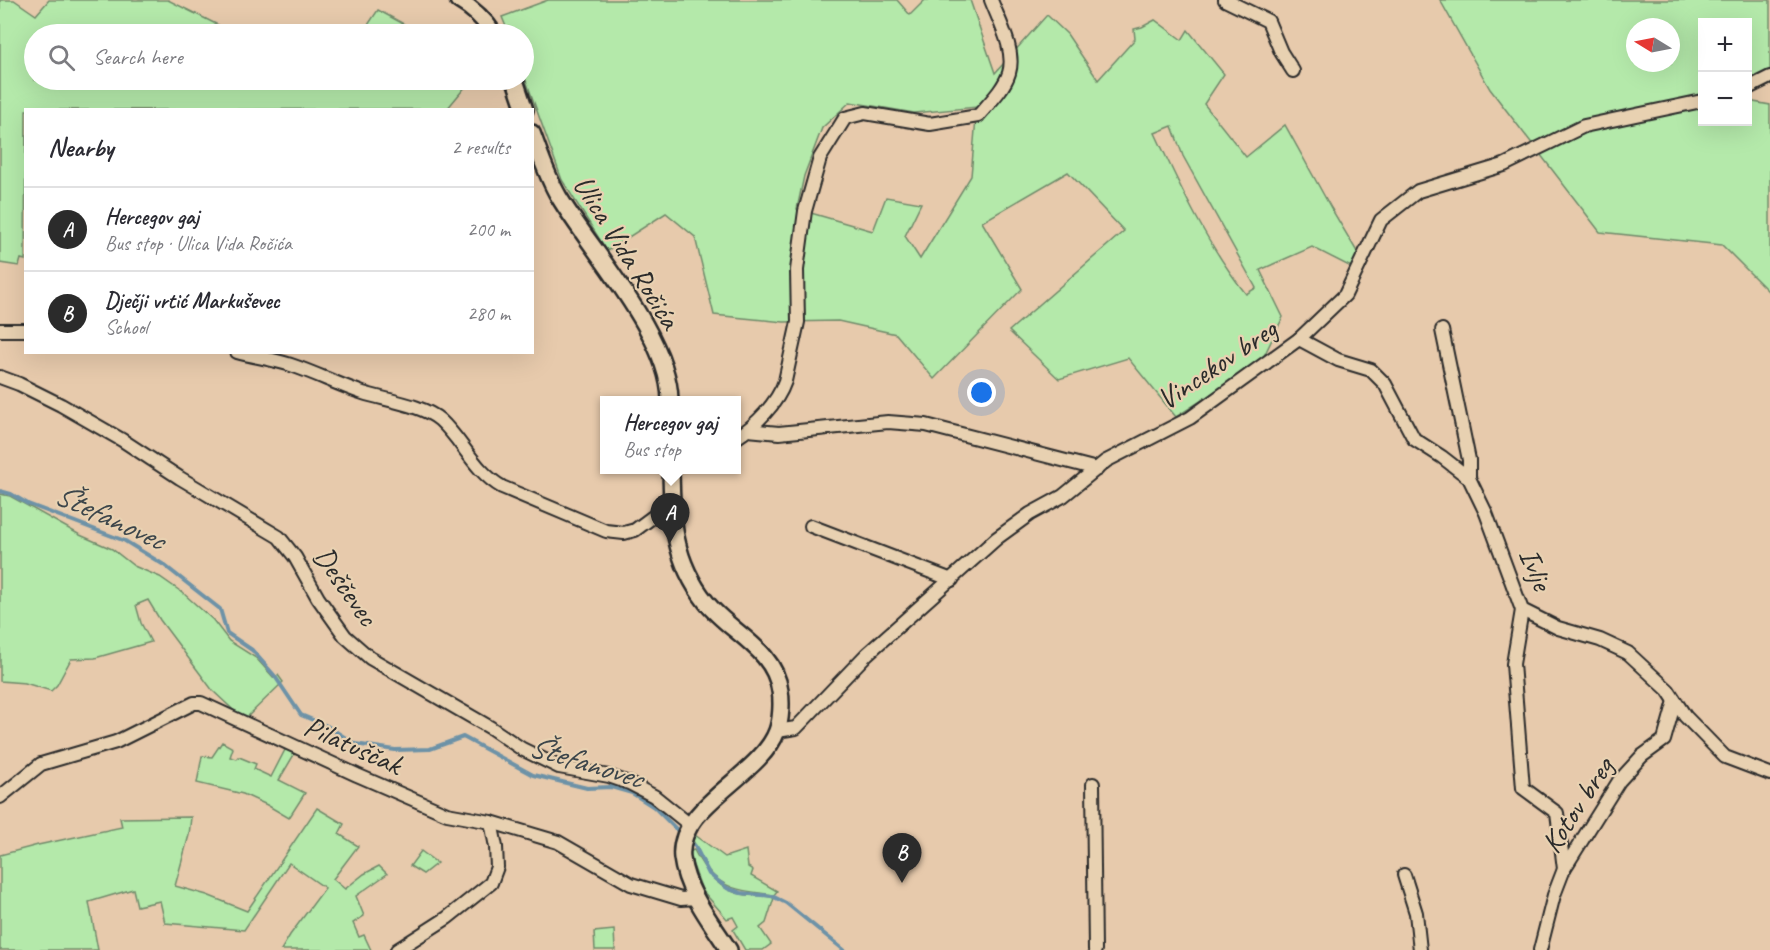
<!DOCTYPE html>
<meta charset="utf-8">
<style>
:root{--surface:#fff;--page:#f2f2f3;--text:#2b2b33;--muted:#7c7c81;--line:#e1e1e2;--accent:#2b2b2b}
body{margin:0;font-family:Caveat,sans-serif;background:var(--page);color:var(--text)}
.controls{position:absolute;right:18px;top:18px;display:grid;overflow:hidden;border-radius:0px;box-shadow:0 6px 24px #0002}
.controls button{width:54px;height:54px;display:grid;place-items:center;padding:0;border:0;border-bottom:2px solid var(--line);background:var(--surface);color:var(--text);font:30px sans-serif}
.compass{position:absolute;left:1626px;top:18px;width:54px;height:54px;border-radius:50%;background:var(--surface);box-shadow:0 6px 24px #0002;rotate:280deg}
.you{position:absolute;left:982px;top:393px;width:21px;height:21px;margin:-15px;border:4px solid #fff;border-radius:50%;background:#1a73e8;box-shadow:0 0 0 9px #1a73e833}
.badge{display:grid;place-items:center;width:39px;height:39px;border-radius:50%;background:var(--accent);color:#fff;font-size:20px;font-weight:700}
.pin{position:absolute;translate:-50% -50px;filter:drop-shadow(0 2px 3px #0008)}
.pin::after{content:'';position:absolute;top:32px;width:21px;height:18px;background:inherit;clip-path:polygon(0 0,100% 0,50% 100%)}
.popup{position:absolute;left:600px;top:396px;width:141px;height:78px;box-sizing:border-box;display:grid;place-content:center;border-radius:0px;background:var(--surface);filter:drop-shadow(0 2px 4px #0005);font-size:20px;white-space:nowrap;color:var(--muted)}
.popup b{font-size:22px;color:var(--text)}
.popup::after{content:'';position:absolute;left:50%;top:100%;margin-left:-12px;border:12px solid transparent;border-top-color:var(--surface)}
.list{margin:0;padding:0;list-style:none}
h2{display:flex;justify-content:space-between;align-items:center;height:78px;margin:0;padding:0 24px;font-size:26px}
h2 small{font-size:20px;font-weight:400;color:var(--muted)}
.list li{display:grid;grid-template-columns:39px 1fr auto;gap:18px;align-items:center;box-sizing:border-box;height:84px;padding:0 24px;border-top:2px solid var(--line)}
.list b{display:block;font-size:22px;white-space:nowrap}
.list p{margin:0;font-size:20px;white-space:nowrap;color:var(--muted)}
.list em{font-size:20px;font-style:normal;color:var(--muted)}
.icon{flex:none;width:33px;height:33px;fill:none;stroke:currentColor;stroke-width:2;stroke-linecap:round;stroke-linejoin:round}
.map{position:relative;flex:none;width:1770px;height:950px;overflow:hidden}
.search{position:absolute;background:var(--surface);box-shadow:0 6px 24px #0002;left:24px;top:24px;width:510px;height:66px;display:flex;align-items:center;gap:15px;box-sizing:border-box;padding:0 21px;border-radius:33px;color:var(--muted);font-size:22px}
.panel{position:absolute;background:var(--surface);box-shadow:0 6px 24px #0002;left:24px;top:108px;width:510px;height:246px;border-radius:0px}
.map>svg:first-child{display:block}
.green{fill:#b4e9aa;stroke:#708a6a;stroke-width:1.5;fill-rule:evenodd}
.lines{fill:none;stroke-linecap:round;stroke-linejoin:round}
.stream{stroke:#6d92a7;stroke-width:4}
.minor-casing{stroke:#2b2b2b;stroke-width:16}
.major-casing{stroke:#2b2b2b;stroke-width:20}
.minor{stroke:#e8d1b1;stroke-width:12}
.major{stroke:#e8d1b1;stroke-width:15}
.labels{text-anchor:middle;stroke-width:4.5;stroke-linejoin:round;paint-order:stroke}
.street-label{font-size:30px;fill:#2b2b2b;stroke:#e8d1b1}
.water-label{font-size:32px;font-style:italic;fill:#3c454a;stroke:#e8d1b1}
</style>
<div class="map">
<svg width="1770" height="950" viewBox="0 0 1770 950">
<rect width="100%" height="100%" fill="#e7caac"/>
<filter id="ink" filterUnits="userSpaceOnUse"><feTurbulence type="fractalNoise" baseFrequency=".0167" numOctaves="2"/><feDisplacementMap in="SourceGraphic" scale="12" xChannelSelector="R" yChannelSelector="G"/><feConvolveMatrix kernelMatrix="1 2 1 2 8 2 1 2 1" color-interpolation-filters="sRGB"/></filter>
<g filter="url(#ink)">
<g class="green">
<polygon points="0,0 14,0 36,15 49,0 168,0 236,34 34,34 34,80 326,80 330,82 332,80 471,80 447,109 26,110 25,260 21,259 19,266 0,263"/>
<path d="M548 0H897L910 15 925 0H970L995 73 1047 15 1067 34 1098 80 1135 39 1134 29 1142 27 1155 20 1182 40 1188 30 1224 74 1204 104 1246 157 1285 125 1331 208 1359 255 1353 268 1312 247 1260 270 1283 317 1261 362 1176 417 1128 358 1059 379 1009 331 1124 231 1068 172 982 222 1022 289 934 379 896 334 838 321 784 322 714 315 695 237 666 213 607 251 562 180 524 75V34H509L502 17ZM850 102 914 113 977 107 971 176 920 259 905 236 921 203 886 197 873 231 797 209 804 176 822 128ZM1172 126 1183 156 1256 288 1246 294C1208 246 1181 189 1155 133Z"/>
<path d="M1440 0H1770V69L1748 85V22H1702V122H1748V101L1770 105V293L1722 245 1600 232 1490 89ZM1635 27H1671V63H1635Z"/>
<polygon points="378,10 422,34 362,34"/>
<polygon points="0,494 10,496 80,535 112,549 134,566 160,577 183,593 213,620 229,641 256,658 274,678 278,675 283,682 244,720 213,691 160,620 148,600 136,605 141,623 151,642 95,658 71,659 57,685 51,691 25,683 0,681"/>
<polygon points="222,742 233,748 230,757 237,759 239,757 256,764 254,769 271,777 286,748 295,753 279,780 305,793 289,818 267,805 243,794 197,783 202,756 212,757"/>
<polygon points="317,808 344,824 339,834 358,846 333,879 345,889 364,874 379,866 387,874 356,896 364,916 353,923 359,937 364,935 371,950 281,950 290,935 325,888 289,863 244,930 165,923 160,901 137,906 133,889 89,902 98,950 0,950 0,855 38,845 122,827 120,818 191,817 189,835 175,886 207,895 247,911"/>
<path d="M695 835 725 857 746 850 748 867 753 870 751 876 777 891 774 895C750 891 726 892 709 871 702 862 699 850 693 841Z"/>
<path d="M694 850C705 872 720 892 746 895 755 896 764 895 774 898L766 923 760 928 771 944 763 950H745L733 930 738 926 733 917 727 919 702 890 688 852Z"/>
<polygon points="421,851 437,863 423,874 410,866"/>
<polygon points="614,930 615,950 595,950 594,932"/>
</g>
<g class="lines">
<g class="stream">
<polyline points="0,491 11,494 28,504 125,541 164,565 220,609 227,633 252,650 274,675 301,715 327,726 355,744 395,750 430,749 463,737 533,775 587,788 611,787 632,793 654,807 681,834"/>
<polyline points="689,841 695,846 709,874 727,888 741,893 772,896 786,903 844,950"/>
</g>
<defs>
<g id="minor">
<polyline points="1225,0 1268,21 1281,52 1293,71"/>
<polyline points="1748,88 1770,77"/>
<polyline points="0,330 26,330"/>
<polyline points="1442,330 1469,460 1469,478"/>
<polyline points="1299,339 1338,360 1371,370 1385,384 1414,439 1442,457 1469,478 1486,513 1522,610 1558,628 1600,640 1628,653 1668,690 1685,716 1725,757 1770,774"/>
<path d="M237 352C255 357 273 359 291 365 315 373 339 385 363 393 385 400 423 405 440 420 463 441 474 471 502 487L606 531 624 533 635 530 658 513 673 508"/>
<polyline points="0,377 19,384 61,405 122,440 180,478 279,537 295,557 318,598 345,636 370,658 491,728 522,749 559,767 609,776 629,783 654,796 690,825"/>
<polyline points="748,430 779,433 888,422 926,425 1097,469"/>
<path d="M736 438C756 425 777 404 785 381L798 322 797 270 805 211 820 158 845 118 865 113 930 124 978 116C989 103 1004 89 1009 73 1016 51 999 21 991 0"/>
<polyline points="811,526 952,580"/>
<polyline points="1522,610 1513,664 1523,788 1557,813 1564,869"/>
<polyline points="777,731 796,728 867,654 997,538 1030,514 1063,496 1106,461 1190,418 1299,339 1345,295 1381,220 1418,191 1504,165 1584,126 1702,101"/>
<polyline points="1093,784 1095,950"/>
<polyline points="0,797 41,764 116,742 194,703 201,703 357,775 447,814 491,822 558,842 631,884 681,899 697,898"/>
<polyline points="1404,875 1416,913 1420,950"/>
<polyline points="397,950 447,918 491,883 497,867 496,847 491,822"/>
<polyline points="1540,950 1554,895 1564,869 1619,781 1642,756 1664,740 1675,701"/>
</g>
<g id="major">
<path d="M458 0C472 8 485 20 494 34"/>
<polyline points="515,80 525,110"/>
<path d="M532 133C540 154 547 177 559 197 592 252 669 335 670 400"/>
<path d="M671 470C672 520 673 560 706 602 729 632 775 649 780 691 782 702 781 720 777 731 760 777 676 806 682 858 686 891 711 922 729 950"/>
</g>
</defs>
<use href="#minor" class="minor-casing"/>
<use href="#major" class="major-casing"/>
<use href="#minor" class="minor"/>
<use href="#major" class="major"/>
</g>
</g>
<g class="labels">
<g class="street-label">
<text transform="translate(627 252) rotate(58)" y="10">Ulica Vida Ročića</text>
<text transform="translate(1217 364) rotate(-34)" y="10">Vincekov breg</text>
<text transform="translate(1536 569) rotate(68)" y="10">Ivlje</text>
<text transform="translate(346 586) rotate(55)" y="10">Deščevec</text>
<text transform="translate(353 745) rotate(24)" y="10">Pilatuščak</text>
<text transform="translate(1577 805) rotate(-57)" y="10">Kotov breg</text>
</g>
<g class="water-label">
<text transform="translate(110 516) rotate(25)" y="11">Štefanovec</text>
<text transform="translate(586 761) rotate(17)" y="11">Štefanovec</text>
</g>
</g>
</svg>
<div class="controls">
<button>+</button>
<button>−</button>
</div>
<svg class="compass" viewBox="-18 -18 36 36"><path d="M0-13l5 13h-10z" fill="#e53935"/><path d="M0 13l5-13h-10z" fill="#7c7c81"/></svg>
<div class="you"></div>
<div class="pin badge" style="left:670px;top:543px">A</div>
<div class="popup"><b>Hercegov gaj</b>Bus stop</div>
<div class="pin badge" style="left:902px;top:883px">B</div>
<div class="search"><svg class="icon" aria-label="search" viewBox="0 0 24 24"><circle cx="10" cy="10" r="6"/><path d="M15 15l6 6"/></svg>Search here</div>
<section class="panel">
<h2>Nearby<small>2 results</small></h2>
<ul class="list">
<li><span class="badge">A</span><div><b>Hercegov gaj</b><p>Bus stop · Ulica Vida Ročića</p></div><em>200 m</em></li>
<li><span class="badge">B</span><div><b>Dječji vrtić Markuševec</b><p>School</p></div><em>280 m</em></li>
</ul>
</section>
</div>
